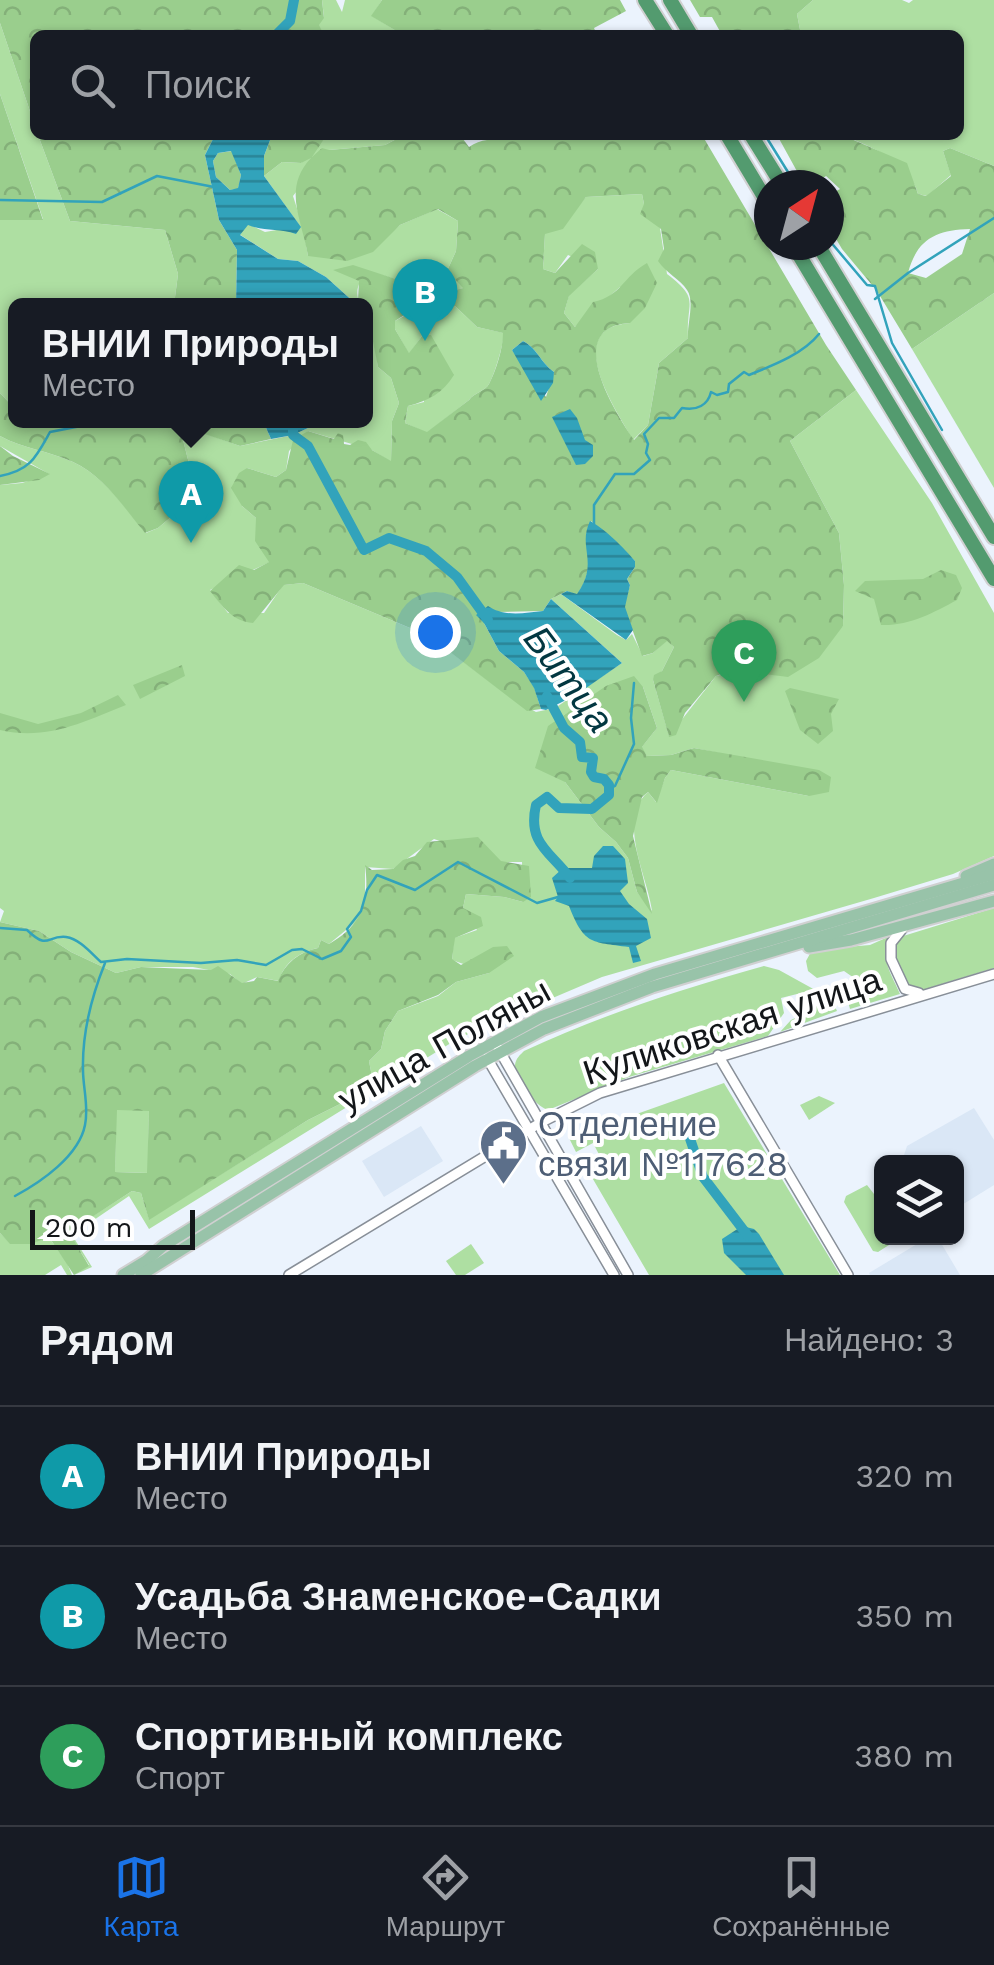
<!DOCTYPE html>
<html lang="ru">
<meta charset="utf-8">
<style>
:root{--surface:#171b24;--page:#20242c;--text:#f1f3f6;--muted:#9ea1a6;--line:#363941;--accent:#1a73e8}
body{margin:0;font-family:"Work Sans",sans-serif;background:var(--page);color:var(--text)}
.controls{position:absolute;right:30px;bottom:30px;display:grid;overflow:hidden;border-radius:15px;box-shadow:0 2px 8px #0004}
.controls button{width:90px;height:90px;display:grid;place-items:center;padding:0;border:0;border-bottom:2px solid var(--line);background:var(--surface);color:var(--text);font:50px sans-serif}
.compass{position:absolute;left:754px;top:170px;width:90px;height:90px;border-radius:50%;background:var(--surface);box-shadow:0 2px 8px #0004;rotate:36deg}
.scale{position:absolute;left:30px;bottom:25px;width:165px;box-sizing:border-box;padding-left:10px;border:5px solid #131619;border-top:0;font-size:28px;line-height:35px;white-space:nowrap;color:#131619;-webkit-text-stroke:8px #fff;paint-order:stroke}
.you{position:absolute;left:435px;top:632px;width:35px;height:35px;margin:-25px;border:8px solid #fff;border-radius:50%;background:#1a73e8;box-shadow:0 0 0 15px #1a73e833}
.badge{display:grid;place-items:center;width:65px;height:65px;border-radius:50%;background:var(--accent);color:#fff;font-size:32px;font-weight:700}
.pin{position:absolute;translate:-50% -82px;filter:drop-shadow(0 2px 5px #0008)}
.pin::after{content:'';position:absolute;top:52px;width:35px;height:30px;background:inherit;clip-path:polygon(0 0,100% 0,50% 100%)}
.popup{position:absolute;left:8px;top:298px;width:365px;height:130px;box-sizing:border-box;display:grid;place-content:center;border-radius:15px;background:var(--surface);filter:drop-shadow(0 2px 8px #0005);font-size:32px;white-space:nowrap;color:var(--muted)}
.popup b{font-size:38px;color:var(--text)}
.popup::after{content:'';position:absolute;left:50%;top:100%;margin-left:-20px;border:20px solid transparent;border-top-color:var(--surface)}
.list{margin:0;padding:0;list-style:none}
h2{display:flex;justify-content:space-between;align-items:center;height:130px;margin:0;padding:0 40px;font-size:42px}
h2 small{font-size:32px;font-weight:400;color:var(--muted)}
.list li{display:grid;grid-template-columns:65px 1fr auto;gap:30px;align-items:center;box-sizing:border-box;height:140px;padding:0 40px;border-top:2px solid var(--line)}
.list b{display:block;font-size:38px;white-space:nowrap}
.list p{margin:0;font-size:32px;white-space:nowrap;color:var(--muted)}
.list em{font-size:32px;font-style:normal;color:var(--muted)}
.icon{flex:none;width:55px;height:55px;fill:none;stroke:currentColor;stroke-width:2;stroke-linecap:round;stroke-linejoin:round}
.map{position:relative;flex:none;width:994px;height:1275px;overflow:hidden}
.search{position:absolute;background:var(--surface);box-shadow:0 2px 8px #0004;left:30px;right:30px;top:30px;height:110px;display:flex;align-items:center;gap:25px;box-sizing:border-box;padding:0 35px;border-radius:15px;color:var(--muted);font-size:38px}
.sheet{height:550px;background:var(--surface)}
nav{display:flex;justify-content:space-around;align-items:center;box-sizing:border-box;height:140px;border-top:2px solid var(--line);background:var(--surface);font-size:28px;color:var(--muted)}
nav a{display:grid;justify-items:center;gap:5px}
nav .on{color:var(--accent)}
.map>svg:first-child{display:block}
.built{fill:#dae7f6}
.green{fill:#aedfa2;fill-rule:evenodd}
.forest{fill:url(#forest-crowns);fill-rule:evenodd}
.water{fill:url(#water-rules);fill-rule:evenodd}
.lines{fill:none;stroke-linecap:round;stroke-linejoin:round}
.stream{stroke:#32a3bb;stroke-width:2.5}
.river{stroke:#32a3bb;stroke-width:10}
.minor-casing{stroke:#888f98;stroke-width:12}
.major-casing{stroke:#d0d0d1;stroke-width:15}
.highway-casing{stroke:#d0d0d1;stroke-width:18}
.minor{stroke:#fff;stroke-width:9}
.major{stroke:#98c3a9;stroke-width:11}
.highway{stroke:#539b6f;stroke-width:14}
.labels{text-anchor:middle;stroke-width:8;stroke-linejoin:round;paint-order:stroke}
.street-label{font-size:35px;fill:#131619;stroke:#fff}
.service-label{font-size:35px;fill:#4e5e75;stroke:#fff;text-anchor:start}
.water-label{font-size:38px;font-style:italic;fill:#023741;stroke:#fff}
</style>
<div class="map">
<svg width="994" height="1275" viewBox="0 0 994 1275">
<defs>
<pattern id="forest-crowns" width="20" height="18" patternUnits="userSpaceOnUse" patternTransform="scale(2.5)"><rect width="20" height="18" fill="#9ace8d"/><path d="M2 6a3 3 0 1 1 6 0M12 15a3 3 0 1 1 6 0" fill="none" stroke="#84b079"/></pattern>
<pattern id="water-rules" width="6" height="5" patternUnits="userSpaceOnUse" patternTransform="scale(2.5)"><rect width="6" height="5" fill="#32a3bb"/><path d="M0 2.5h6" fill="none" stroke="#298497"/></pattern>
</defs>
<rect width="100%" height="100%" fill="#ebf3fd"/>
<g class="built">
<polygon points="974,1108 994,1140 994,1185 957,1208 956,1162 907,1162 904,1155 907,1146"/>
<polygon points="421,1126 443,1161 384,1197 362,1161"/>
<polygon points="927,1238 938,1238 960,1275 870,1275 869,1273"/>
</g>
<g class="green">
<polygon points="322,0 336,0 342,12 345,0 382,0 372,16 403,35 324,35 318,25 324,17"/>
<path d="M813 0H902L909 3 913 0H994V166L950 148 943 151 951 175 927 196 918 194C909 160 871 147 842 135H959V35H801L797 14Z"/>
<polygon points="0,23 35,126 35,135 38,135 70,221 165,230 178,274 174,305 16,306 16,410 0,393 0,220 43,219 0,94"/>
<path d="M322 135H404L385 145 329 150 293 196 303 227 308 256 378 244 400 225 437 209 458 221 456 251 447 271 464 288 455 290 444 305 455 306 477 327 504 333C503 346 495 373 489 384 485 391 474 393 469 400L427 433 405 423 408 406 424 402 422 336 409 354 395 329V321L404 316 411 289 402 281 368 271C359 280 353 293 361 305H357L326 277 298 261 278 259 239 234 248 224 265 232 300 226 264 176 282 162 301 163 323 140Z"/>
<path d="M642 194 644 204 660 228 667 274C701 300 686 300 688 338L659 363 648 425 633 440C616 410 560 328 630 323L620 287 575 327 564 313 569 295 598 269 568 255 555 273 543 269 545 233 571 214 586 197Z"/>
<polygon points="994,293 994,488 912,349"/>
<path d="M366 312 374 336 378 367 391 378 399 403 392 421 391 462 372 450 308 431 289 451 286 470 276 477 247 468 242 506 256 518 270 562 210 590 228 613H264L283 585 303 583 429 636 514 700 536 712 555 708 622 663 551 599 561 594 617 635 626 640 632 634 643 656 653 653 667 640 674 647 662 671 653 680 669 736 716 676 738 671 843 626 844 585 839 533 790 441 856 390 932 503 994 613V856L953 874 874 898 602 977 459 1038 149 1229 129 1196 72 1235 92 1267 74 1275 89 1265 68 1232 132 1191 141 1193 149 1219 308 1120 374 1087 369 1061 381 1049 385 1031 398 1011 438 996 456 982 489 973 452 960 454 938 477 930 463 908 466 894 504 897 523 902 522 862H501L434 839 393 869 365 867V910L357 921 329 944 321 940 318 948C300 952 284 962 279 981L257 977 242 984 230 974 193 967H141L116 973 71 952 39 931 0 922 4 911 0 908V485L22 483 49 474 0 446V436C24 449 49 451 73 462 103 475 126 509 146 533L158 528 197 495 183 440 190 428 240 446 293 435 323 421 366 420V377L373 358ZM643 687 657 728 641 748 647 756 671 755 694 748 719 753 809 796 671 770 665 778 656 802 648 792C616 819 648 878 652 911L637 892 628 858 616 842 599 827 565 782 561 717 595 695Z"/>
<path d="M994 908V968L922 990 908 989C901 972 888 954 900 937Z"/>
<path d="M888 937C880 959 892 975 900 994L850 1009 847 998 853 994 857 980 844 971 817 978 808 971 806 961 812 950 870 945Z"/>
<path d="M764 966 779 970 817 991 821 1004 833 1002 837 1011 780 1032 791 1020 812 1010 805 992 781 998 784 1013 768 1036 629 1077 548 1110C535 1106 514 1080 515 1065 516 1058 520 1055 524 1051 604 1014 679 990 764 966Z"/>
<polygon points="724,1083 840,1275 649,1275 590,1174 591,1169 603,1162 593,1143 576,1152 569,1138"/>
<polygon points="819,1096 835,1103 809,1120 800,1105"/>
<polygon points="116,1110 149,1110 148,1173 115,1172"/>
<polygon points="867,1185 881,1203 882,1238 900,1238 878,1252 873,1251 844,1202 846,1196"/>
<polygon points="0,1233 11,1244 31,1244 48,1236 67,1263 72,1275 67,1275 61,1265 45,1275 0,1275"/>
<polygon points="471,1244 484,1263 465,1275 456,1275 446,1261"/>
</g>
<g class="forest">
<polygon points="0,0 322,0 324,18 319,25 324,35 35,35 35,126 0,23"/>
<polygon points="382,0 620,0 626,11 594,28 597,35 403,35 371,16"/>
<polygon points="690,0 813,0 797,14 801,35 722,35 712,17 700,17"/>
<polygon points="0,94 43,220 0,220"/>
<polygon points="38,135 215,135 205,155 219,220 237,250 236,305 174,305 178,274 165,230 70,221"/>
<path d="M272 135H322L324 139 312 157 322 148 329 150 385 145 404 135H460L469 147C481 138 493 141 506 135H702L826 345 856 390 790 441 839 533 844 585 843 626 819 658 788 677 733 670 716 676 685 713 676 735 669 737 653 680 654 675 662 671 674 647 667 641 653 653 642 656 624 607 630 585 627 579 635 567V561L591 521C577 546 601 560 577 595L567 591 551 599 543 611 497 612 484 623 499 651 524 672 534 687 541 709 527 711 429 636 303 583 284 585 253 623C232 621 223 607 210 591L239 565 254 570 269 562 255 541 256 518 242 506 231 488 239 473 247 468 276 477 286 470 293 440 308 431 334 439 338 433 343 435 344 444 350 445 358 440 366 442 372 450 391 461 392 421 399 403 391 378 378 367 366 306 361 305 358 300 359 281 333 270 353 265 402 281 411 289 418 306 395 321V329L409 353 422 336 431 335 454 375C443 393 428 401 408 406L405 423 427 432 469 400C474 393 485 391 489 384 496 370 503 349 503 333L477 327 455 306 444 305 431 315 423 308 427 300 443 287 455 290 463 288 447 271 456 251 458 221 438 209 400 225 373 252 347 261 308 256C302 219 282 189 311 158L301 163 282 162 264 176V156ZM642 194 644 204 640 214 661 229 664 249 658 261C666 273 680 279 687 290 695 301 687 324 688 338L659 363 648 425 634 440C614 411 562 327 630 323L645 308 657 283 647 263C622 277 622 296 593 302L575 327 564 313 569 296 598 269 595 252 582 244 555 273 543 269 545 234 563 229 586 197ZM523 341C538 349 540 362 554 372L546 397 512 350Z"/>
<path d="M777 135H842L907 163 918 194 926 196 951 176 943 151 950 148 994 166V293L912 349 877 291 842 249 829 227V195L840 189 826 176 816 183 804 184ZM970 229 962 254 926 278 908 273C917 239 936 230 970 229Z"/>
<polygon points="232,151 241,175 238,189 230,190 216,177 213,161 218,153"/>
<path d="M0 393 16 410V420L263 421 271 439 240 446 190 429 183 440 197 495 158 528 145 533C125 509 103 475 73 462 49 451 24 449 0 436Z"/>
<polygon points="0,446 13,456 50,474 39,480 0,485"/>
<path d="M941 570 956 575 962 588 957 600C933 613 909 626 881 625L874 599 855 591 865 581 923 579Z"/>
<polygon points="182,665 185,676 140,699 133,685"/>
<polygon points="634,676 643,687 657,728 642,747 647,756 671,755 694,748 819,770 831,777 829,792 809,796 671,770 665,778 657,803 648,792 642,797 633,836 652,914 637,892 628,858 616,842 599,827 565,782 535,768 548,726 606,686"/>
<polygon points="790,688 839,699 831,714 833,731 818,744 800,730 785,691"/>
<path d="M118 695 126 705C84 722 46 741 0 730V713L38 724 81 713Z"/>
<path d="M478 837 501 861 529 866 531 897 523 902 504 897 466 894 463 908 481 917 483 926 455 938 452 959 461 965 493 947 507 946 514 956 489 973 456 982 438 995 398 1011 385 1031 381 1049 369 1061 374 1087 308 1120 149 1220 141 1193 132 1191 69 1232 89 1266 74 1275 49 1237 31 1244H10L0 1233V922L39 931 71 952 116 973 141 967 211 970 218 966 242 983 254 981 257 977 278 981C285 963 299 952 318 948L321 940 329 944C362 925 370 902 365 865L372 870 393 869 403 860 415 856 427 842ZM117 1110 149 1111 147 1173 115 1172Z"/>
</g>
<g class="water">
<path d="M215 135H272L264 156V176L301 227 296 234C279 228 265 232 248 225L240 235 278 259 298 261 326 277 357 305H236L237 250 219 220 205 155ZM231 151 241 175 238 188 230 190 216 177 213 161 218 153Z"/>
<path d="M523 341C538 349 540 362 554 372L553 383 541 401 512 350Z"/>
<polygon points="570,409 577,418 585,440 593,445 593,456 585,464 576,465 552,417"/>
<polygon points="263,421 263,420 323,421 293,435 271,439"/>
<path d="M590 521C604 528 624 548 635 561V567L627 579 630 585 625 607 633 630 626 640 561 594 567 591 577 594C600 562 577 548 590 521Z"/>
<path d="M551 599 622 663 576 695 546 710 541 709 534 688 524 672 499 651 484 623 476 615 488 606C504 617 524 613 543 611Z"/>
<path d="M603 846H613L625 859 628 883 620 891 629 904 647 919 651 938 636 946 641 961 633 963 629 947C590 942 584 944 569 906L555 901 558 897 552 878 563 868H592L594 856Z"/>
<polygon points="742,1226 754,1229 759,1234 784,1275 746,1275 724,1253 722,1239"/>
</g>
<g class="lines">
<g class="stream">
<polyline points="765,135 796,185"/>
<polyline points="0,200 102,202 157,176 214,187"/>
<polyline points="829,240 867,285 875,286 892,343 942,430"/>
<polyline points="875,299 908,273 994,218"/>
<path d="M0 476C31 470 36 457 50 432L112 420"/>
<path d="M594 524V505L615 474H634L650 460 646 453 648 444 644 434 659 418H674L682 408C697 411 708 405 711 392L717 395 728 392 729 384 744 372 749 375C774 365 803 354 819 334"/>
<polyline points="609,789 615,786 634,744 631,718 634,683"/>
<path d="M0 928 27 930C49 951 46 935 66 937 80 939 91 953 101 962L127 959 201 963 237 960 266 965 292 950 302 949 322 959 341 951 351 937 347 929 361 911 367 890 377 875 415 890 458 862 537 903 558 897"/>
<path d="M15 1196C41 1182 79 1156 85 1125 89 1107 83 1088 83 1070 82 1032 91 998 105 963"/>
</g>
<g class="river">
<polyline points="276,35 290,21 294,0"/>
<polyline points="293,420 293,435 308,446 364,550 389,538 426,551 457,577 488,620"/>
<path d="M547 696 564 728 580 742 582 757 593 758 591 772 594 777 604 779 609 785V795L592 809 559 808 547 797 536 805C527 844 551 852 570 878"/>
<polyline points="684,1121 703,1177 748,1236"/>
</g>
<defs>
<g id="minor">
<polyline points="903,928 891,943 891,959 905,989 919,993"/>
<polyline points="498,1048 628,1275"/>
<polyline points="718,1055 848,1275"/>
<polyline points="487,1058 614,1275"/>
<polyline points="289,1275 540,1123 600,1093 994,974"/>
</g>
<g id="major">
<polyline points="966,876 994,864"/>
<polyline points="809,947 851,940 994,901"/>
<polyline points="123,1275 146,1261 163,1246 469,1056 541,1017 655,974 994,874"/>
<polyline points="141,1275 475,1066 544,1029 652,987 994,885"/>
</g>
<g id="highway">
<polyline points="645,0 667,35"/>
<polyline points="670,0 691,35"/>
<polyline points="727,135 769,205"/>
<polyline points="751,135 782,185"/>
<polyline points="793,245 994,579"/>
<polyline points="818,245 994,537"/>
</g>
</defs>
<use href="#minor" class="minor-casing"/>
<use href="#major" class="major-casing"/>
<use href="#highway" class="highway-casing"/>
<use href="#minor" class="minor"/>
<use href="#major" class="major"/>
<use href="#highway" class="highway"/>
</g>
<defs>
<symbol id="civic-pin" viewBox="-11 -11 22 30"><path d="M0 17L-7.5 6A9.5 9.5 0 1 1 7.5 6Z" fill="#5c6f8a" stroke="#fff"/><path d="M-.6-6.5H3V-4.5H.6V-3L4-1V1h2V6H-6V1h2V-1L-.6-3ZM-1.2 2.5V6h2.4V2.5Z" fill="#fff"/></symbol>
</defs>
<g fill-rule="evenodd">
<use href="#civic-pin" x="476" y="1116" width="55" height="75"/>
</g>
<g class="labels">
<g class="street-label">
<text transform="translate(732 1026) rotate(-18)" y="12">Куликовская улица</text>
<text transform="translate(444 1045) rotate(-29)" y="12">улица Поляны</text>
</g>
<g class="service-label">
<text x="538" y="1136">Отделение<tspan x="538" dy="40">связи №117628</tspan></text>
</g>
<g class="water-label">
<text transform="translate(569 679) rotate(53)" y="13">Битца</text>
</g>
</g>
</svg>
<div class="controls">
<button><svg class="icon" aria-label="layers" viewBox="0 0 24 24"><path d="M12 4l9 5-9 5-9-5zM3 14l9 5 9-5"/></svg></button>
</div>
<svg class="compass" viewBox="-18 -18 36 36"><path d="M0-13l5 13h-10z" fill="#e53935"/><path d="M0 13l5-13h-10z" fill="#9ea1a6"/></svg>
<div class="scale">200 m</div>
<div class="you"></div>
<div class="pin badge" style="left:191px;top:543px;background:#0f9aa8">A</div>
<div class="popup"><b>ВНИИ Природы</b>Место</div>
<div class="pin badge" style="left:425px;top:341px;background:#0f9aa8">B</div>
<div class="pin badge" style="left:744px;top:702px;background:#2e9e5b">C</div>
<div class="search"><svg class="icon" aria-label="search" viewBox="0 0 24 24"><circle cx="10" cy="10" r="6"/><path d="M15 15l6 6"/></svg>Поиск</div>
</div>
<section class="sheet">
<h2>Рядом<small>Найдено: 3</small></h2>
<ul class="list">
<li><span class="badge" style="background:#0f9aa8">A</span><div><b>ВНИИ Природы</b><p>Место</p></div><em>320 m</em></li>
<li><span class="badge" style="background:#0f9aa8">B</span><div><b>Усадьба Знаменское-Садки</b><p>Место</p></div><em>350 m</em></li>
<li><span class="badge" style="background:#2e9e5b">C</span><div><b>Спортивный комплекс</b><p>Спорт</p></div><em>380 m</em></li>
</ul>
</section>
<nav>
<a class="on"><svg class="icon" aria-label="map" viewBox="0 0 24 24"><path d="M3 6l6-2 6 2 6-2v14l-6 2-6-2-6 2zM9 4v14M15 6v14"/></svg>Карта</a>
<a><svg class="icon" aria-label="directions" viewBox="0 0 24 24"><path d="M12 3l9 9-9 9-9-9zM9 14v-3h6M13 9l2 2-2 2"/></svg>Маршрут</a>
<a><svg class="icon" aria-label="saved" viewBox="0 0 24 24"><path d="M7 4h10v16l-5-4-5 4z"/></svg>Сохранённые</a>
</nav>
